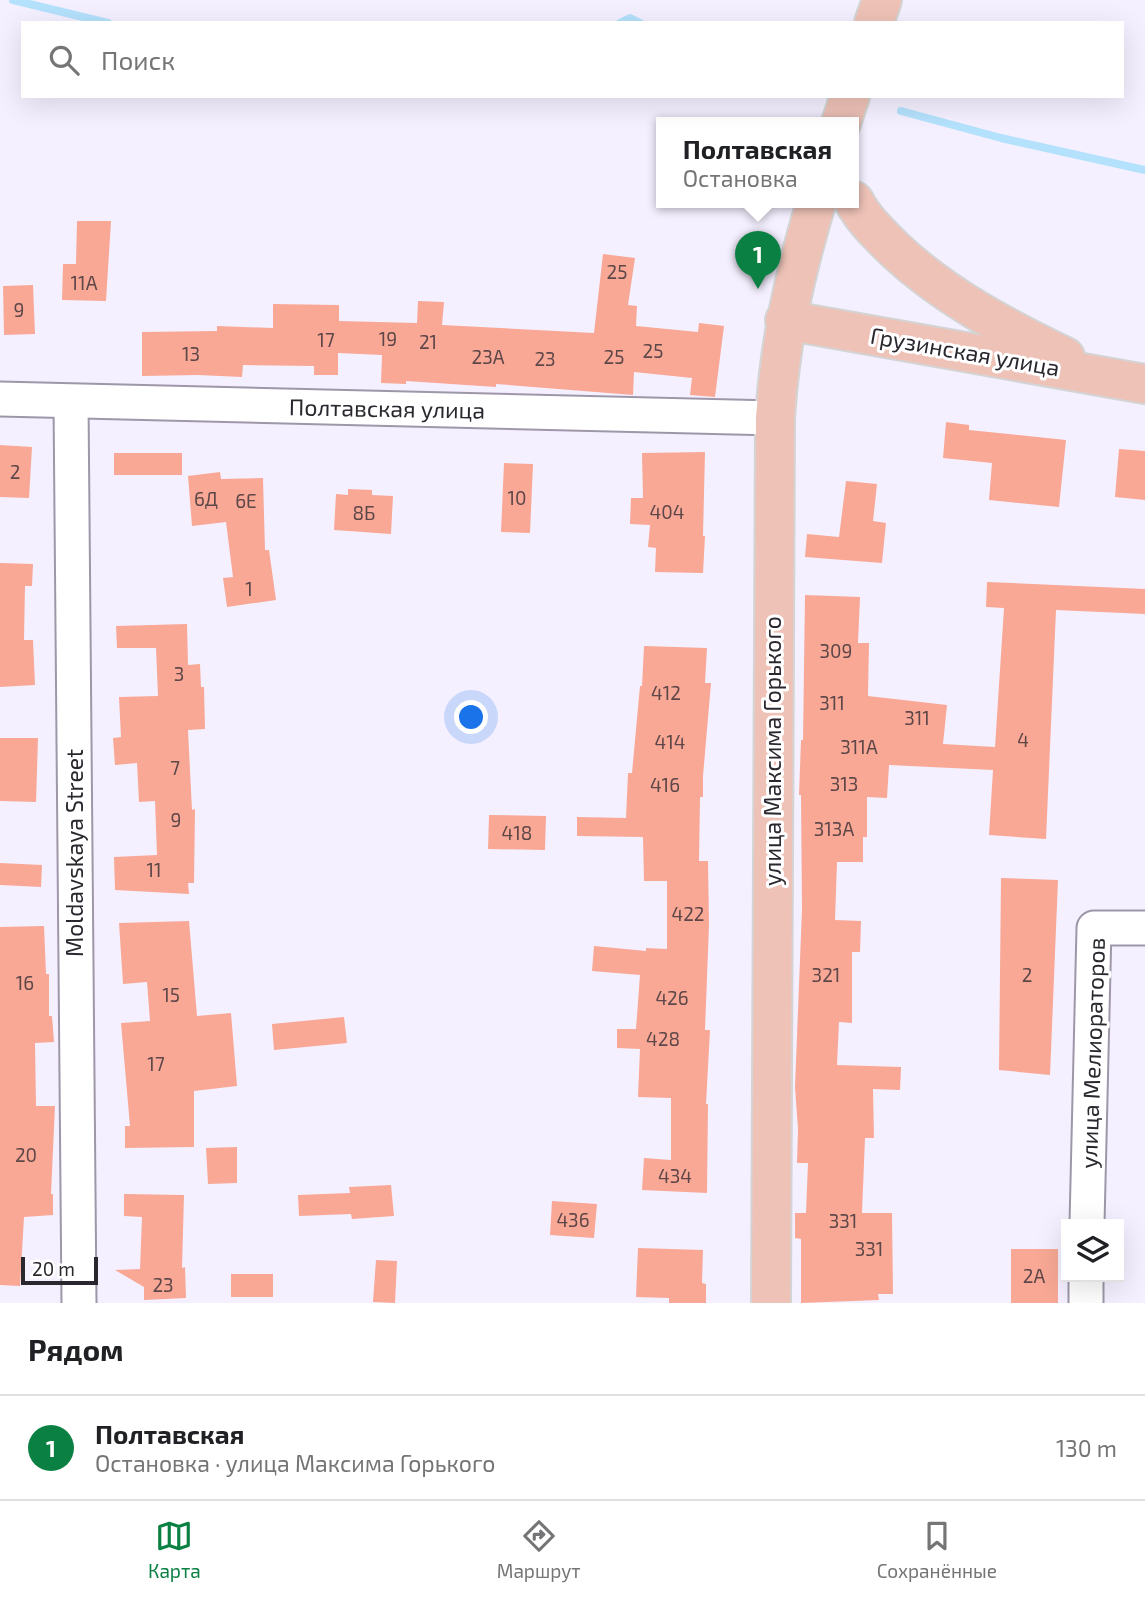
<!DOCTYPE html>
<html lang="ru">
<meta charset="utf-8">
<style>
:root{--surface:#fff;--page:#f2f2f2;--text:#202124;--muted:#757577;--line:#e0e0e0;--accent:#0b8043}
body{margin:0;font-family:"Exo 2",sans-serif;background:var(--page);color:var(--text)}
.controls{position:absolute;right:21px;bottom:21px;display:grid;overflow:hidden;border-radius:0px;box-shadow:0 7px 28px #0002}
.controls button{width:63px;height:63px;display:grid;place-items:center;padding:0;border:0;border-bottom:2px solid var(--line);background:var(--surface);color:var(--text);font:35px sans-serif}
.scale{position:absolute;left:21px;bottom:18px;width:77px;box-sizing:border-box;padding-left:7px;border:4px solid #2a272e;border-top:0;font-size:19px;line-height:24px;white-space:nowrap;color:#2a272e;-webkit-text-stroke:5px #fff;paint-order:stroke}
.you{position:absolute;left:472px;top:718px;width:24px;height:24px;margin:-18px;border:5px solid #fff;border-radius:50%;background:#1a73e8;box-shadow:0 0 0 10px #1a73e833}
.badge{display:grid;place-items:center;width:46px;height:46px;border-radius:50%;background:var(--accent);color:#fff;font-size:23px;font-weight:700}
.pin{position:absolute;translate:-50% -58px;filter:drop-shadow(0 2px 4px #0008)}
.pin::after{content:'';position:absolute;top:37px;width:24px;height:21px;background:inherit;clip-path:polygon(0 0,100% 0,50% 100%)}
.popup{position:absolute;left:656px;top:117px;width:203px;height:91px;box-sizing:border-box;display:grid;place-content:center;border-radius:0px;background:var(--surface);filter:drop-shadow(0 2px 5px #0005);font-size:23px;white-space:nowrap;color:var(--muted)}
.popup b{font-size:26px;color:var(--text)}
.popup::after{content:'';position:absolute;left:50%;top:100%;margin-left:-14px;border:14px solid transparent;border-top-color:var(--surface)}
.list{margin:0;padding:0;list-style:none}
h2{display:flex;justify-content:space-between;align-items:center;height:91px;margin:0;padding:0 28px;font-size:30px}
h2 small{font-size:23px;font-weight:400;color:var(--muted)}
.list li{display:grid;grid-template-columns:46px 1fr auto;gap:21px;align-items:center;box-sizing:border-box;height:105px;padding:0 28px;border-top:2px solid var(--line)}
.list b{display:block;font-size:26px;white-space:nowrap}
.list p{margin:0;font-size:23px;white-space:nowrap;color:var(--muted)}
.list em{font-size:23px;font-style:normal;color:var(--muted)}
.icon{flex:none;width:38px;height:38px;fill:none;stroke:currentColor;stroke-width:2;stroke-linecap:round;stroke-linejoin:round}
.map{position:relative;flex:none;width:1145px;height:1303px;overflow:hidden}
.search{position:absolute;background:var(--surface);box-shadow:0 7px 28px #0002;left:21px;right:21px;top:21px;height:77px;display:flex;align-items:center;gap:18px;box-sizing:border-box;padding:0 24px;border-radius:0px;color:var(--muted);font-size:26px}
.sheet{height:196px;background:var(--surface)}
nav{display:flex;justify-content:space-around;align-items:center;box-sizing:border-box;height:98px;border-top:2px solid var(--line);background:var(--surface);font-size:19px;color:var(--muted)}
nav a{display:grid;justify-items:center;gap:4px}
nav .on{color:var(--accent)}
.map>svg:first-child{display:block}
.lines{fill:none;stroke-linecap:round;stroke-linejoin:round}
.stream{stroke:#b4e1fc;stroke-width:8}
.building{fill:#f8a895}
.minor-casing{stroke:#9d97a9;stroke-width:37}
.major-casing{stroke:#d4d4d5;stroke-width:42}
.minor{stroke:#fff;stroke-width:33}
.major{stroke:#eec2b7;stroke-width:38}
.labels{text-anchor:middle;stroke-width:6;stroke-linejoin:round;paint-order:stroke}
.number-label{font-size:19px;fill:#5e4748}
.street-label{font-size:23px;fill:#2a272e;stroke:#fff}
</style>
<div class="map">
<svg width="1145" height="1303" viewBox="0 0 1145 1303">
<rect width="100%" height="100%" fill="#f5f0ff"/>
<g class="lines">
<g class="stream">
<polyline points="13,0 108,23"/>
<polyline points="620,23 630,18 640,23"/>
<polyline points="901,111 1001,138 1145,170"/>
</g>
</g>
<g class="building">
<polygon points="77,221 111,221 106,301 62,300 63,264 76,264"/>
<polygon points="603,254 635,258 628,305 637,306 636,326 698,332 699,323 724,326 715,397 690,395 692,378 634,372 633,395 496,384 496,387 406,381 406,384 381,383 382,355 338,353 338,375 314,375 314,366 243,365 242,377 198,375 142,376 142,332 217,331 217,326 273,328 273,304 339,305 339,321 417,323 418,301 444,302 442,325 594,333"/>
<polygon points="33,285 35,334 4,335 3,286"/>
<polygon points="946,422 969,425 969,430 1066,440 1059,507 989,500 992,463 943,458"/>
<polygon points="0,445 32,447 29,498 0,497"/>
<polygon points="1119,449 1145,451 1145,500 1115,497"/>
<polygon points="705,452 703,536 705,536 703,573 655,572 656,548 648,547 650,525 630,524 631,498 643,498 642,453"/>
<rect x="114" y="453" width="68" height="22"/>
<polygon points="504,463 533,464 530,533 501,532"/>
<polygon points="220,472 221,479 263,478 265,550 269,550 276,600 227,607 223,578 233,577 226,522 192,526 188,476"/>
<polygon points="846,481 877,484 873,521 886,523 882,563 805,557 807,534 839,537"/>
<polygon points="348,489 372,490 372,495 393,496 391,534 334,530 336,494 348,495"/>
<polygon points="0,563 33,564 32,586 25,586 24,640 33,640 35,685 0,687"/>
<polygon points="987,582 1145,589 1145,614 1056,610 1046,839 989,835 993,770 889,765 887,798 867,797 867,837 863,837 863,862 837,862 835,920 861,921 860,952 852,952 852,1023 839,1022 837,1065 901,1067 900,1090 873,1089 874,1138 865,1138 862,1213 892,1213 893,1294 878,1294 879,1300 801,1303 801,1239 795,1238 795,1213 806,1213 808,1163 797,1163 798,1129 795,1087 802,909 801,795 799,795 801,740 803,740 805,595 860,597 858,643 869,643 868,696 947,705 943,744 995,747 1004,608 986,607"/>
<polygon points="187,624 188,665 200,664 201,687 204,687 205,729 188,730 192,810 195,809 194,883 188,883 189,894 115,890 114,857 157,855 155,801 139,802 137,763 115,765 113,738 121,737 119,697 158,696 156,648 117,648 116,626"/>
<polygon points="644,646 707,648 705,683 711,683 703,776 703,797 700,797 699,861 708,861 709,925 705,1030 710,1030 706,1104 708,1104 707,1193 642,1190 644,1158 671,1160 671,1098 638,1097 640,1049 617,1048 617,1029 636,1029 640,975 592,971 594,946 646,951 646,948 667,949 667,881 644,881 643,837 577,836 577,817 626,818 628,773 632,773 640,686 642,686"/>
<polygon points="0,738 38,738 36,802 0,801"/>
<polygon points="489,815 546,816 545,850 488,849"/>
<polygon points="0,863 42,865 41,887 0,885"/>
<polygon points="1001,878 1058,880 1050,1075 999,1070"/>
<polygon points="189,921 197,1016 231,1013 237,1086 194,1091 194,1147 125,1148 125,1126 130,1126 121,1023 150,1021 147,982 123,984 119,923"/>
<polygon points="44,926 46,974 49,974 49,1016 52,1016 54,1042 35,1043 36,1106 55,1106 51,1194 53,1194 53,1215 24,1217 20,1286 0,1285 0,927"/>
<polygon points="344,1017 347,1043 274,1050 272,1024"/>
<polygon points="237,1147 237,1183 208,1184 206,1148"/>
<polygon points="391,1185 394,1216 352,1219 351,1214 299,1216 298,1195 350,1193 349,1187"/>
<polygon points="124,1194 184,1195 182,1268 185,1267 186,1298 144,1300 144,1287 115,1270 140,1269 142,1217 124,1216"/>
<polygon points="552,1201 597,1204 594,1238 550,1235"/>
<polygon points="638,1248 703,1250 702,1283 706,1284 706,1303 669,1303 669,1298 636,1297"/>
<rect x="1011" y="1249" width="47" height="54"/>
<polygon points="376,1260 397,1261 395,1303 373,1302"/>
<rect x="231" y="1274" width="42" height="23"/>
</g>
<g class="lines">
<defs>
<g id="minor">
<polyline points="0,399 775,418"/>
<polyline points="71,402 79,1303"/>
<polyline points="1087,1224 1094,928 1145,928"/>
<polyline points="1086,1303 1086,1277"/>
</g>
<g id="major">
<polyline points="874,23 882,0"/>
<polyline points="841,123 850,96"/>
<path d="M854 201C863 219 878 233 892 247 942 295 1003 327 1065 357"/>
<polyline points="785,320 1145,384"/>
<path d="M771 1303 775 418C780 341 794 277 816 203"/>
</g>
</defs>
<use href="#minor" class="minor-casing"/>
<use href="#major" class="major-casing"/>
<use href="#minor" class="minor"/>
<use href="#major" class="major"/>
</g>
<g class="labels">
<g class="number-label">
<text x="617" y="279">25</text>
<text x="84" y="290">11А</text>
<text x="19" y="317">9</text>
<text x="388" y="346">19</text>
<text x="326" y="347">17</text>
<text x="428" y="349">21</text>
<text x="653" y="358">25</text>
<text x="191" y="361">13</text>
<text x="488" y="364">23А</text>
<text x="614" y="364">25</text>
<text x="545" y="366">23</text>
<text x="15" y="479">2</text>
<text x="517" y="505">10</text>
<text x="206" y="506">6Д</text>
<text x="246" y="508">6Е</text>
<text x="667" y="519">404</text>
<text x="364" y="520">8Б</text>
<text x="249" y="596">1</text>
<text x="836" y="658">309</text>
<text x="179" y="681">3</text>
<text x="666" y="700">412</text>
<text x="832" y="710">311</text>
<text x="917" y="725">311</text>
<text x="1023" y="747">4</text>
<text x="670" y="749">414</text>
<text x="859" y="754">311А</text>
<text x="175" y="775">7</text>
<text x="844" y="791">313</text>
<text x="665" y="792">416</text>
<text x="176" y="827">9</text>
<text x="834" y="836">313А</text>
<text x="517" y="840">418</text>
<text x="154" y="877">11</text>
<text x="688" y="921">422</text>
<text x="826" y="982">321</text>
<text x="1027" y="982">2</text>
<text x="25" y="990">16</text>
<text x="171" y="1002">15</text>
<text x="672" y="1005">426</text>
<text x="663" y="1046">428</text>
<text x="156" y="1071">17</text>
<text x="26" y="1162">20</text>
<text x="675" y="1183">434</text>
<text x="573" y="1227">436</text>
<text x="843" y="1228">331</text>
<text x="869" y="1256">331</text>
<text x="1034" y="1283">2А</text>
<text x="163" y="1292">23</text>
</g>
<g class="street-label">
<text transform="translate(965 352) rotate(10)" y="8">Грузинская улица</text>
<text transform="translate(387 409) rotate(1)" y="8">Полтавская улица</text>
<text transform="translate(773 751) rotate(-90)" y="8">улица Максима Горького</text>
<text transform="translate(75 853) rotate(-90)" y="8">Moldavskaya Street</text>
<text transform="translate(1093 1053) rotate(-88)" y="8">улица Мелиораторов</text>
</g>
</g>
</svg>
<div class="controls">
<button><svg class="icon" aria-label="layers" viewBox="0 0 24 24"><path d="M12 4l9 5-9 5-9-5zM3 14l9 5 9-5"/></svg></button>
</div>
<div class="scale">20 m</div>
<div class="you"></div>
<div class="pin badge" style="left:758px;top:289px">1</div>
<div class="popup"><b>Полтавская</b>Остановка</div>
<div class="search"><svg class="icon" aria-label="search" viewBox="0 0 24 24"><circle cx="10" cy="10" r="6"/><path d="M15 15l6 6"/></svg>Поиск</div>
</div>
<section class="sheet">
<h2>Рядом<small></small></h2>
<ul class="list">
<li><span class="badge">1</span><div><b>Полтавская</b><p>Остановка · улица Максима Горького</p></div><em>130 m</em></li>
</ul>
</section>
<nav>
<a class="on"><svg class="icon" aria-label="map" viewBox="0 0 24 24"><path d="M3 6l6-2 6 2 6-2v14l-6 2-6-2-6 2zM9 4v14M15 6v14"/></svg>Карта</a>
<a><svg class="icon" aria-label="directions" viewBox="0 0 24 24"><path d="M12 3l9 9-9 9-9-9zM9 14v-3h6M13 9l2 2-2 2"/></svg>Маршрут</a>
<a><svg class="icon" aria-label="saved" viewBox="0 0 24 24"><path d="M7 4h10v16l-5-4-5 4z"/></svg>Сохранённые</a>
</nav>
